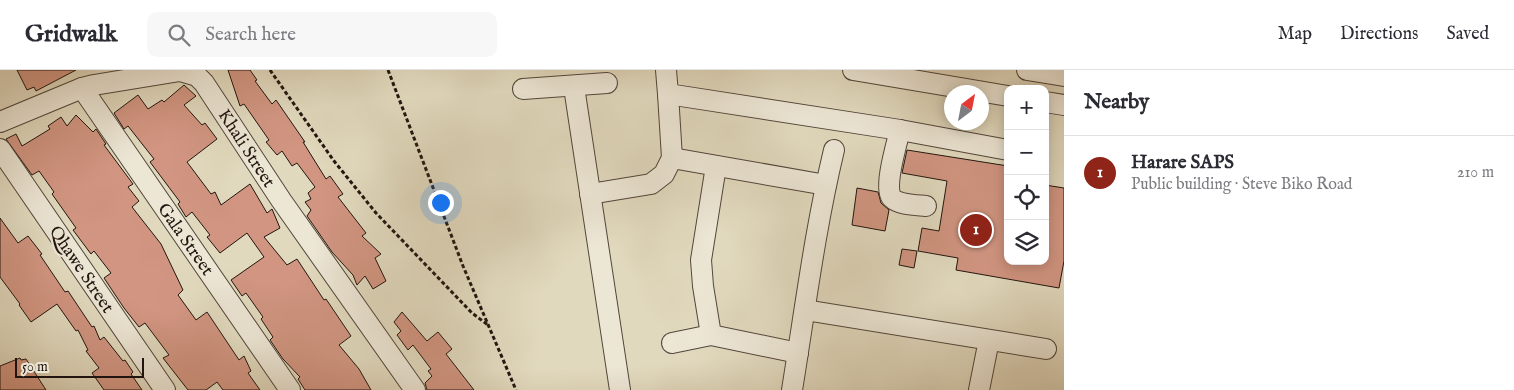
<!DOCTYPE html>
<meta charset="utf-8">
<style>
:root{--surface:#fff;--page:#f7f7f7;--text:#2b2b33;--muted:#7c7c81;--line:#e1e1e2;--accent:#8f2418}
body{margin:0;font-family:"IM FELL English",serif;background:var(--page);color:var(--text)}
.controls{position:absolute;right:15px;top:15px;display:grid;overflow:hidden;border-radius:10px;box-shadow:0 2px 12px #0003}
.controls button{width:45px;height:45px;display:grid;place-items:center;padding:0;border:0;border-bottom:1px solid var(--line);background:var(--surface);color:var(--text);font:25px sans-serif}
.compass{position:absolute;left:944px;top:15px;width:45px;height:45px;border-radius:50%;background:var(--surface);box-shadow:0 2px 12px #0003;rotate:32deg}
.scale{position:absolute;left:15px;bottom:12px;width:129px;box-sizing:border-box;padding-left:5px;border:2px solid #22150f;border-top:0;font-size:14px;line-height:18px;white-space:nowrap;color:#22150f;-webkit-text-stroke:4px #ece6d5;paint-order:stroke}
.you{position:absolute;left:440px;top:132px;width:18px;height:18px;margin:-12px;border:4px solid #fff;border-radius:50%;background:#1a73e8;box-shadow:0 0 0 8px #1a73e833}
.badge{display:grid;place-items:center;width:32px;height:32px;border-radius:50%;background:var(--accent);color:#fff;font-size:16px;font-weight:700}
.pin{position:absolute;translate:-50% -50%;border:2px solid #fff;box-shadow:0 1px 5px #0006}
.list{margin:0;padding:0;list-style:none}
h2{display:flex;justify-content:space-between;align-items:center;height:65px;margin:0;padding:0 20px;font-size:21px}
h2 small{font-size:16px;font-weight:400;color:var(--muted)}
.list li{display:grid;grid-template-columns:32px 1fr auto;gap:15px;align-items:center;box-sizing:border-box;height:75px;padding:0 20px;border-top:1px solid var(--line)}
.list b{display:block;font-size:19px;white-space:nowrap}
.list p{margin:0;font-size:16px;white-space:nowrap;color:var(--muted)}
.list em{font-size:16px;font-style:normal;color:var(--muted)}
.icon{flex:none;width:28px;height:28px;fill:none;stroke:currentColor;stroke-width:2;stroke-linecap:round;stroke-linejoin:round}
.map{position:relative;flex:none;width:1064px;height:320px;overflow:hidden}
header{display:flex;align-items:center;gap:30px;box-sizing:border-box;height:70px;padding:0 25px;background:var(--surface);border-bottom:1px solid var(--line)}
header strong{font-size:24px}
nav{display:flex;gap:28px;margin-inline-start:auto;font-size:18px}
.search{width:350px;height:45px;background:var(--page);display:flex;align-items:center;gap:12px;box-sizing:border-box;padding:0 18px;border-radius:10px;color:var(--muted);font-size:19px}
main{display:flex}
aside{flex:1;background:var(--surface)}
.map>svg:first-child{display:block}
.building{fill:#d19581;stroke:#22150f}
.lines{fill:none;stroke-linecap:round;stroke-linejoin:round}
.minor-casing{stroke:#52463b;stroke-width:22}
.path{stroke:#22150f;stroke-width:3;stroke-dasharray:4 2.5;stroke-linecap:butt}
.minor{stroke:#ece6d5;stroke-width:20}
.labels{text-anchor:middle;stroke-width:4.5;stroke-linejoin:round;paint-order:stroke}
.street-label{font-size:18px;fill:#22150f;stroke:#ece6d5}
</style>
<header>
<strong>Gridwalk</strong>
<div class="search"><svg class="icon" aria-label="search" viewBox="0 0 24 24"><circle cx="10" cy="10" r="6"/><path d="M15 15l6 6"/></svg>Search here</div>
<nav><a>Map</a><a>Directions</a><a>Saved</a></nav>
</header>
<main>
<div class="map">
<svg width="1064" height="320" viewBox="0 0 1064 320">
<rect width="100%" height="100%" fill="#e1d9be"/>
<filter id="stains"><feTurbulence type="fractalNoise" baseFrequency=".004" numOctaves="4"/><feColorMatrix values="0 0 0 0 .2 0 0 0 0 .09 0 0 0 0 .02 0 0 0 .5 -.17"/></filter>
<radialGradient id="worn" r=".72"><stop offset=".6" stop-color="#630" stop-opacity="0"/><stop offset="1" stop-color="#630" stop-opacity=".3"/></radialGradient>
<g class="building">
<polygon points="17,0 76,0 36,21 34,17 27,20"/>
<polygon points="228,0 250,0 257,10 255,11 272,34 276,30 305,72 303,72 326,109 330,106 343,124 338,127 366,163 362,166 381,184 375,188 386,211 373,219 365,206 357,215 353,205 332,182 307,146 311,140 305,132 311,129 308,123 315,117 297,93 292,96 282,81 277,85 266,72 269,70 244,34 240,36"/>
<polygon points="184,15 196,26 184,35 202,55 205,53 217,69 187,92 211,124 215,122 221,135 250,114 267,143 272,139 280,158 264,167 287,195 297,189 324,230 326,229 351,266 339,275 359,299 371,320 305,320 298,309 300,307 283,289 270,270 273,267 261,249 263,247 246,223 242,226 231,210 264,187 247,163 220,183 207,167 210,165 192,142 186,147 178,134 180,132 150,92 154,89 128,56 124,59 114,43 138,25 148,39 162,30 164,32"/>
<polygon points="76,45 93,62 96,59 106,74 104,75 133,114 128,117 139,131 132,137 161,174 183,220 178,225 196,250 207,242 239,290 244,286 251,301 248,303 260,320 223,320 217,312 206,320 188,320 163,288 169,285 145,253 139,257 124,238 104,208 111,203 94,181 91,184 73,160 76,158 52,124 54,122 39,101 32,105 6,69 16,64 22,76 50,59 48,56 61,47 67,56"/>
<polygon points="907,80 1008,96 1008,191 1045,191 1045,115 1064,118 1064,191 1059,218 956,200 958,188 918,181 922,158 939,161 947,111 902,103"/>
<polygon points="857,118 878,122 881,133 889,140 885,161 852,155"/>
<polygon points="0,148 18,173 28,166 42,184 40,185 65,222 68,221 92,257 94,256 100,270 104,267 123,291 125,290 133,302 131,304 142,320 104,320 92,303 99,298 86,281 88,280 78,260 76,261 57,234 31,252 19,235 20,234 0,207"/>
<polygon points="902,179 917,181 914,198 899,195"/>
<polygon points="402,242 427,271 438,262 452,279 446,284 474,320 427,320 425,313 432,306 428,301 431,299 413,275 408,280 397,265 401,261 394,252"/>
<polygon points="20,288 21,290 26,289 46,320 0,320 0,296"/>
</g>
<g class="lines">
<defs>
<g id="minor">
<polyline points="666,0 668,24 900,60 1008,80"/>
<polyline points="853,0 1008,26"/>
<polyline points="1027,0 1064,6"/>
<polyline points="574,17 620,320"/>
<polyline points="82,18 290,320"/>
<polyline points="523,19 607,13"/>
<polyline points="1045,32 1064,35"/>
<polyline points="0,52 82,18 94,15 180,1 197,6 204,13 281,130 415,320"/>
<path d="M900 60C897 73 883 119 892 128 899 135 917 135 926 136"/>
<polyline points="0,79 165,320"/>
<polyline points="672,88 826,115"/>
<polyline points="716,96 701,190 703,216 711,265 798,283"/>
<polyline points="590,124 651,114 664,104 672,88 668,24"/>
<polyline points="805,240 1046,279"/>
<polyline points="672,273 711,265"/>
<path d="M792 320C805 240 815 159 834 80"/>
<polyline points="979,320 989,270"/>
</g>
</defs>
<use href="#minor" class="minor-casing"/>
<g class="path">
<polyline points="270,0 334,91 376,143 472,243 488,255"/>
<polyline points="388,0 463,196 516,320"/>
</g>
<use href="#minor" class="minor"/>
</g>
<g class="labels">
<g class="street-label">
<text transform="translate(247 78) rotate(57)" y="6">Khali Street</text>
<text transform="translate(186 169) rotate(55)" y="6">Gala Street</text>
<text transform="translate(82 199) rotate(56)" y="6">Qhawe Street</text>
</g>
</g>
<rect width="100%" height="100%" filter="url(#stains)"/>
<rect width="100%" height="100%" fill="url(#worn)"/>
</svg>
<div class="controls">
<button>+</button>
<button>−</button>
<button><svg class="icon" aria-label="locate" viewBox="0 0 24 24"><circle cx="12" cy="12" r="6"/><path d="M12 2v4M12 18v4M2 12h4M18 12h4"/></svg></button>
<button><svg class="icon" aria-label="layers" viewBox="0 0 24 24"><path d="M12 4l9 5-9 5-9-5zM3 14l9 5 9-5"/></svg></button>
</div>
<svg class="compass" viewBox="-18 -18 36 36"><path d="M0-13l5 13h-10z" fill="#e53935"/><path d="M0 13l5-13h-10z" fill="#7c7c81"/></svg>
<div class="scale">50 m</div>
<div class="you"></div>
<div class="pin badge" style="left:976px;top:160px">1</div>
</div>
<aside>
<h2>Nearby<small></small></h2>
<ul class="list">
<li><span class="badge">1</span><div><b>Harare SAPS</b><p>Public building · Steve Biko Road</p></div><em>210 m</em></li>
</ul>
</aside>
</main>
